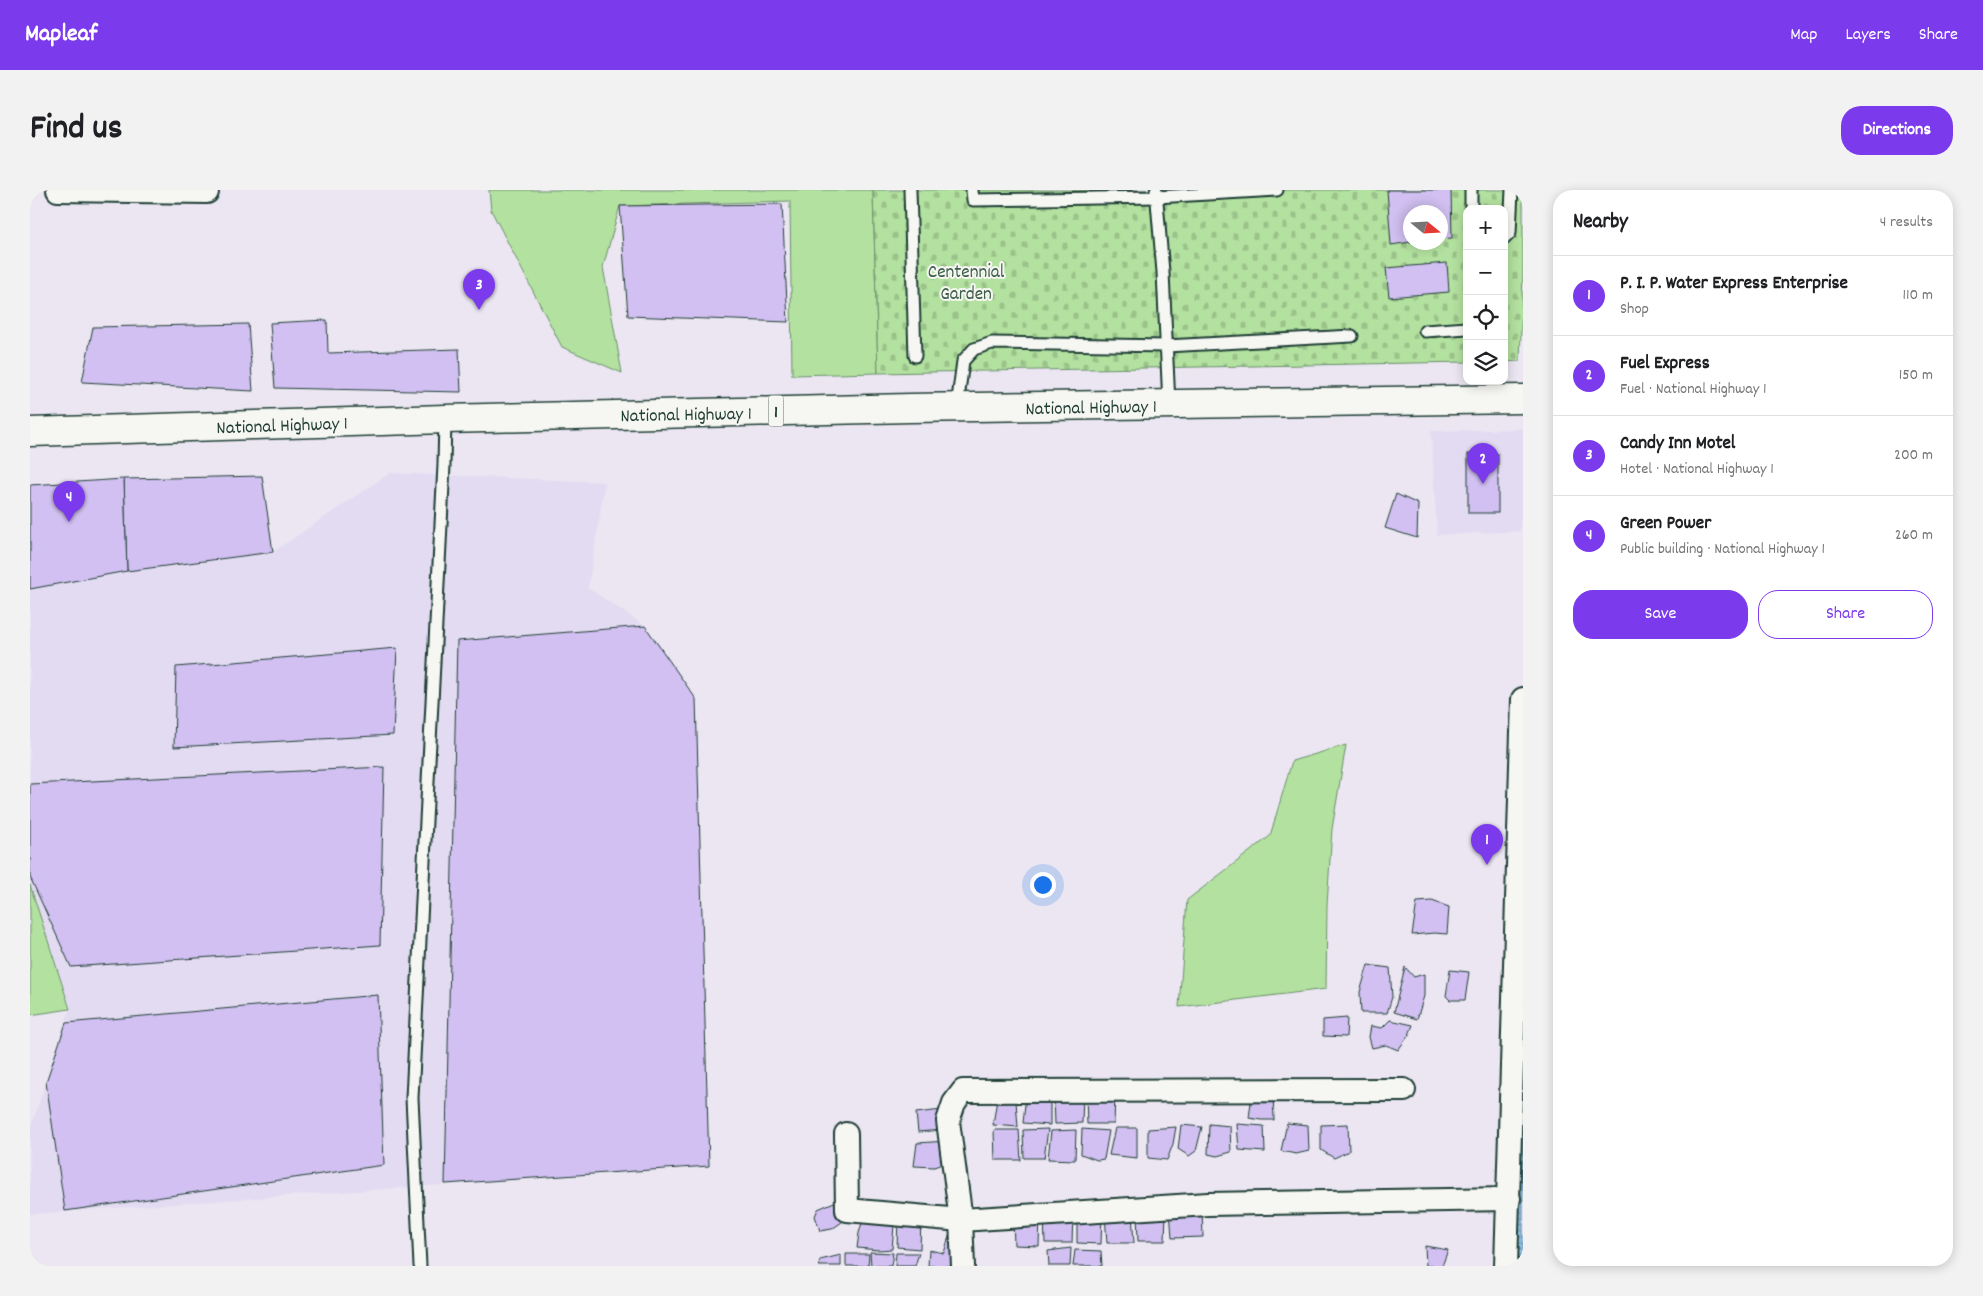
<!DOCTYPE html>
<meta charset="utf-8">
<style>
:root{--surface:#fff;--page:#f2f2f2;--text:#202124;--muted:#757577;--line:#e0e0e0;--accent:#7c3aed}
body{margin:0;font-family:Dekko,sans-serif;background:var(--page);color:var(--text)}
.controls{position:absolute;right:15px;top:15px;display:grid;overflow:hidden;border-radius:10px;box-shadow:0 2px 12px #0003}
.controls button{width:45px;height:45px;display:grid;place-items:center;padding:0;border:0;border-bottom:1px solid var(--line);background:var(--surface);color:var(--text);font:25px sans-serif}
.compass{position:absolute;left:1373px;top:15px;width:45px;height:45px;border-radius:50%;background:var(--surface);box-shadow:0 2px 12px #0003;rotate:108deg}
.you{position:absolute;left:1012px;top:694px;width:18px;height:18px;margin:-12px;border:4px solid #fff;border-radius:50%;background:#1a73e8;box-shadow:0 0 0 8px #1a73e833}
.badge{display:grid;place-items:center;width:32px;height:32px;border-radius:50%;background:var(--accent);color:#fff;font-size:16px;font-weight:700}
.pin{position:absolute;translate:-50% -41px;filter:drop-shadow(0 1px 2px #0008)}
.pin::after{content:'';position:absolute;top:26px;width:18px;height:15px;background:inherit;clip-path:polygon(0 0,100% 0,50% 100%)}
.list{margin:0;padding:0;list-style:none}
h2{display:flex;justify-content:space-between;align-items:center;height:65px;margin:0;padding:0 20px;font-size:21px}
h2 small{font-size:16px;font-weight:400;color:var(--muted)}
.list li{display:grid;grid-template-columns:32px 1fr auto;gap:15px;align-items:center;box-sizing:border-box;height:80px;padding:0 20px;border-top:1px solid var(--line)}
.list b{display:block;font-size:19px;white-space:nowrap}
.list p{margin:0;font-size:16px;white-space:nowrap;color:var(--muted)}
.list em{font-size:16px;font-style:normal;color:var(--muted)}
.actions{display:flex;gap:10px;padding:15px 20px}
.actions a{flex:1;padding:11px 0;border:1px solid var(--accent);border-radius:20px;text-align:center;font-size:18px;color:var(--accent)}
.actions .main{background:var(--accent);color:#fff}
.icon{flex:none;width:28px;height:28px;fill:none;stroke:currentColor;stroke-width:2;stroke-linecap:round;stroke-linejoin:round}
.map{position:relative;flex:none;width:1493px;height:1076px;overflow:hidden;border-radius:20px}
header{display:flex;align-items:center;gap:30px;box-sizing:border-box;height:70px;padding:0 25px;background:var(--accent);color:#fff}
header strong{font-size:24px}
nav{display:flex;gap:28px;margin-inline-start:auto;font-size:18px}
.intro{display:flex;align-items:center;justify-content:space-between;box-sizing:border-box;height:120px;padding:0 30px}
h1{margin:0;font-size:35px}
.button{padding:12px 22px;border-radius:20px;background:var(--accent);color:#fff;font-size:18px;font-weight:700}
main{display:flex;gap:30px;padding:0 30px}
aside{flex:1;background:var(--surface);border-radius:20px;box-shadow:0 2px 12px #0003}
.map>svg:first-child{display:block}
.built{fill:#e3dbf2}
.grass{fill:#b3e19f;stroke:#698f6a}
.cemetery{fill:url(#cemetery-stones);stroke:#698f6a;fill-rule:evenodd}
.water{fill:url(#water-rules);stroke:#618ca1}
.building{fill:#d1c0f1;stroke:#1f3d34}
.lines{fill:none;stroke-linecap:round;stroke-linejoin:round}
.service-casing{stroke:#1f3d34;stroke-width:15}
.minor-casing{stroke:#1f3d34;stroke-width:26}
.trunk-casing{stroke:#1f3d34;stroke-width:31}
.service{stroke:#f6f6f2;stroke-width:11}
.minor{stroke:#f6f6f2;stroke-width:22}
.trunk{stroke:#f6f6f2;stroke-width:28}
.labels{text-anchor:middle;stroke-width:4;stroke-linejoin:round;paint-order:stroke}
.shield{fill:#f6f6f2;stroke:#60746d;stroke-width:1}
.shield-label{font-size:18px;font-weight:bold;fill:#1f3d34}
.park-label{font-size:19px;fill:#3d5e49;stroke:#f6f6f2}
.street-label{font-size:19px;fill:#1f3d34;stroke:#f6f6f2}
</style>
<header>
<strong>Mapleaf</strong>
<nav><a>Map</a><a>Layers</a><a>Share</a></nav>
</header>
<div class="intro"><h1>Find us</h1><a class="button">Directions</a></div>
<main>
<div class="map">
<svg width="1493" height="1076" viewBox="0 0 1493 1076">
<defs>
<pattern id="cemetery-stones" width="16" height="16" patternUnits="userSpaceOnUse" patternTransform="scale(1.25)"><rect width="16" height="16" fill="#b3e19f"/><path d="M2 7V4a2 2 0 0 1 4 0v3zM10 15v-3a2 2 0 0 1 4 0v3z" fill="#9ac28a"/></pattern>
<pattern id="water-rules" width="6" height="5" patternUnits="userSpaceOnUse" patternTransform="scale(1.25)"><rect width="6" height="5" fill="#8dc0e9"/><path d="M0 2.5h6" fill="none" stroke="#739dbe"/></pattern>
</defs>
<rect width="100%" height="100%" fill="#ebe6f2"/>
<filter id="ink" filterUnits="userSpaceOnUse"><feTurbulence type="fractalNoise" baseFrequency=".02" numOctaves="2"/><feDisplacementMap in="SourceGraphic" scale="10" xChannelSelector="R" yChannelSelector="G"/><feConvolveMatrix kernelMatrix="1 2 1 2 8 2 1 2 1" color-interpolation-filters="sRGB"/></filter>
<g filter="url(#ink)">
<g class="built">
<polygon points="1493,239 1493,292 1490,341 1407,345 1401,241"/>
<polygon points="360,283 575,292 558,398 615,436 666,509 679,976 0,1024 0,940 40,819 0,695 0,399 97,381 243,362"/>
</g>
<g class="grass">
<polygon points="459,0 843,0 848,183 762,185 760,11 590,16 573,77 592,183 532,157 461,20"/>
<polygon points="1316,555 1302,639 1297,715 1296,799 1149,817 1157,710 1240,646 1262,571"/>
<polygon points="0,695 40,819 0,825"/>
</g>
<path class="cemetery" d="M843 0H1493V80L1490 171 1474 172V19H1437V172L848 183ZM1380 22H1410V52H1380Z"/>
<polygon class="water" points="1493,770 1493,1076 1484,1076"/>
<g class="building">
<polygon points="1357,0 1421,0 1422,48 1410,49 1410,22 1380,22 1381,52 1361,55"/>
<polygon points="752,14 758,132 598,126 590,16"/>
<polygon points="1417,73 1419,102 1359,107 1356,78"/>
<polygon points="297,130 298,163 429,159 431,202 245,198 240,133"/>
<polygon points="218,134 223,201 52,192 63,137"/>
<rect x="1438" y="264" width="30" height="59"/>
<polygon points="232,286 243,362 97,381 94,289"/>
<polygon points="94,289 97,381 0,399 0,295"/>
<polygon points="1366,304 1388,314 1387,348 1355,338"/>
<polygon points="615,436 666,509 679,976 415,994 427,451"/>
<polygon points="367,458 363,545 144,557 146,477"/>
<polygon points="354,577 350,755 41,777 0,687 0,594"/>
<polygon points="1402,711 1419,717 1417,744 1404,743 1382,745 1387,712"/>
<polygon points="1338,775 1360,778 1362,807 1357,823 1331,823 1330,802"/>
<polygon points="1375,777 1384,787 1394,784 1394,806 1387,829 1364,822"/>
<polygon points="1420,780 1439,782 1435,810 1420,810 1416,806"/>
<polygon points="348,805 354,975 35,1021 16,892 36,833"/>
<polygon points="1317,828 1316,847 1293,846 1293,830"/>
<polygon points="1360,830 1383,835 1379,845 1368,860 1356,855 1342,858 1339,847 1341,836 1352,838"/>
<polygon points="1243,903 1244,930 1231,930 1219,928 1222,904"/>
<polygon points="1053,904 1052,933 1025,934 1024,905"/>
<polygon points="1085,904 1084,934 1057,934 1056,906"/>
<polygon points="996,905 1020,905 1020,935 993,933"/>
<polygon points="967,909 986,911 988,937 963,935"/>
<polygon points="912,920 912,940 888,942 886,923"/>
<polygon points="1257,933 1278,935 1279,961 1266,964 1251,961"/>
<polygon points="1179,934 1200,936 1201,962 1187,966 1178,964"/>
<polygon points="1207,934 1234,936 1235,962 1209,960"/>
<polygon points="1318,934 1319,961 1304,968 1291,960 1291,935"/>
<polygon points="1151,935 1172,937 1166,961 1159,966 1148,959"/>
<polygon points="1146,937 1143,954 1137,970 1118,968 1118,939"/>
<polygon points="1085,938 1107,938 1107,968 1079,965"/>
<polygon points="1018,939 1014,968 994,968 993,940"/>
<polygon points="1052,939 1079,941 1074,969 1067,970 1051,964"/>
<polygon points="964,940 989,940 991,970 965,970"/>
<polygon points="1046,940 1045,970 1018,969 1021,941"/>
<polygon points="917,951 923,970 904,977 884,976 887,953"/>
<polygon points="811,1009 819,1027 802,1039 790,1041 785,1026 788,1019"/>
<polygon points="1172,1019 1173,1047 1142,1048 1140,1020"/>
<polygon points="1072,1021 1071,1054 1047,1053 1047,1023"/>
<polygon points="1136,1021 1135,1051 1108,1051 1107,1023"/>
<polygon points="1043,1023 1042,1053 1015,1053 1014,1025"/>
<polygon points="865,1024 862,1059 849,1060 827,1058 829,1043 834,1026"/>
<polygon points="1102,1024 1104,1053 1077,1053 1075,1025"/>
<polygon points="1010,1025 1009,1056 984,1055 983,1028"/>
<polygon points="868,1028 891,1029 890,1059 867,1057"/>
<polygon points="919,1046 923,1046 928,1076 898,1076 899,1060 914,1063"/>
<polygon points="1395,1056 1418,1060 1412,1076 1396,1076"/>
<polygon points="1041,1058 1040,1076 1019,1076 1018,1061"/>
<polygon points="1045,1060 1071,1061 1072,1076 1043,1076"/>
<polygon points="840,1062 863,1063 861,1076 841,1076"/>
<polygon points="866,1063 889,1063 885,1076 865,1076"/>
<polygon points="816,1064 839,1064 838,1076 816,1076"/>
<polygon points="811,1065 811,1076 789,1076 790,1070"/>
</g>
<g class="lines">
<defs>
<g id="service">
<polyline points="880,0 885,166"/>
<polyline points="942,0 943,10 1126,7 1247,0"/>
<polyline points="1126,0 1133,82 1139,215"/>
<polyline points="1441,0 1441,19"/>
<polyline points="1474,49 1480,43 1482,0"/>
<polyline points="1395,141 1437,138"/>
<polyline points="927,217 933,171 944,159 962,153 1136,156 1322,146"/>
<polyline points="390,1076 382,908 414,275 415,229"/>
</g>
<g id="minor">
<polyline points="28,0 177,2"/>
<polyline points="816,944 817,1020 931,1030 1178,1014 1479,1009"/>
<polyline points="933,1076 931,1030 918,931 924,913 933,901 1374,900"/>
<polyline points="1476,1076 1493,509"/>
</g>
<polyline id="trunk" points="0,242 415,229 880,218 1493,209"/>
</defs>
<use href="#service" class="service-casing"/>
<use href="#minor" class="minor-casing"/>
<use href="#trunk" class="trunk-casing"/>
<use href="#service" class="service"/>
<use href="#minor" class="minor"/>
<use href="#trunk" class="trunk"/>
</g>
</g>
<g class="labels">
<rect class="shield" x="738.5" y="205.5" width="15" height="31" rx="4"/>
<g class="shield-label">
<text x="746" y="227">1</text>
</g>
<g class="park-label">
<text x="936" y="87">Centennial<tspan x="936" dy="22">Garden</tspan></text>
</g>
<g class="street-label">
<text transform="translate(1061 216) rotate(-1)" y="7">National Highway 1</text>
<text transform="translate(656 223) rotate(-1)" y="7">National Highway 1</text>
<text transform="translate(252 234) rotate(-2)" y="7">National Highway 1</text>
</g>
</g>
</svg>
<div class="controls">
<button>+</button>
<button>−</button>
<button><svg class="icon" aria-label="locate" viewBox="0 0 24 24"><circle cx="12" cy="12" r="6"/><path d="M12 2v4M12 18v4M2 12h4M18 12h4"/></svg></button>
<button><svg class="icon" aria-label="layers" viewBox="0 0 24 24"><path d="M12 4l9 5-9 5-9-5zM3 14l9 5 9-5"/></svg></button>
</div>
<svg class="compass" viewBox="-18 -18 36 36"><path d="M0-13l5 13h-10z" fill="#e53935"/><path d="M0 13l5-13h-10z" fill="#757577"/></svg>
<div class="you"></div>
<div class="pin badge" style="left:1457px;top:675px">1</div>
<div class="pin badge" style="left:1453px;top:294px">2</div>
<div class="pin badge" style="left:449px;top:120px">3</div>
<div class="pin badge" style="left:39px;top:332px">4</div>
</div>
<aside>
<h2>Nearby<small>4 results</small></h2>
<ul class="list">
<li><span class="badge">1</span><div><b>P. I. P. Water Express Enterprise</b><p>Shop</p></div><em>110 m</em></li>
<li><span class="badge">2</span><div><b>Fuel Express</b><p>Fuel · National Highway 1</p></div><em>150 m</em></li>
<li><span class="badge">3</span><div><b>Candy Inn Motel</b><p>Hotel · National Highway 1</p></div><em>200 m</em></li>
<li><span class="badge">4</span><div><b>Green Power</b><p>Public building · National Highway 1</p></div><em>260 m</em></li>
</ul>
<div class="actions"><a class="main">Save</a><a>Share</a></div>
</aside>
</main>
